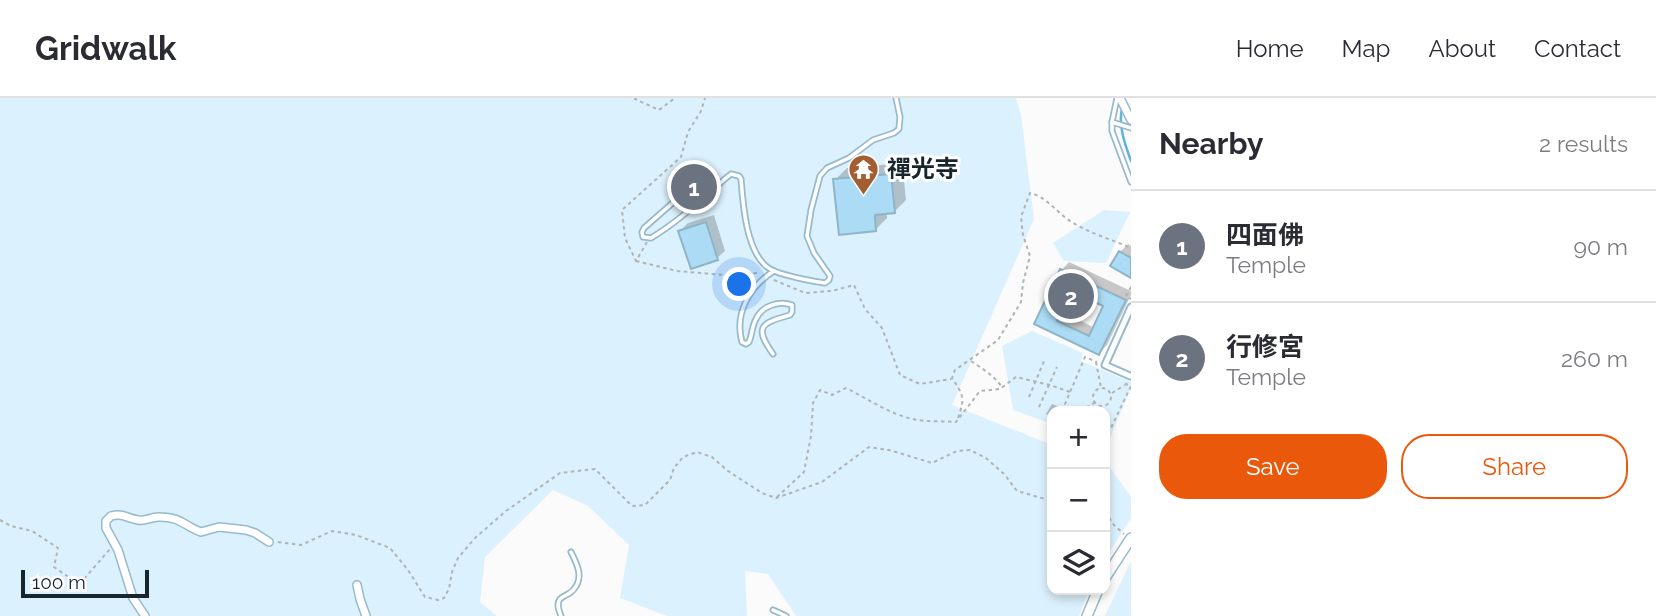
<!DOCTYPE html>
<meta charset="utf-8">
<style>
:root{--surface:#fff;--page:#f2f2f3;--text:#2b2b33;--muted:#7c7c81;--line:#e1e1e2;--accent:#ea580c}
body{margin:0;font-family:Raleway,"Noto Sans TC",sans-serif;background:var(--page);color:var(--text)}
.controls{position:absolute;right:21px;bottom:21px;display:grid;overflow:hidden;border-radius:14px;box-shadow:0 4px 10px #0003}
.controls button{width:63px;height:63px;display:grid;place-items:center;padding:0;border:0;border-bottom:2px solid var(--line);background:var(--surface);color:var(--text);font:35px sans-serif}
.scale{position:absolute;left:21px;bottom:18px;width:128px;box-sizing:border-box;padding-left:7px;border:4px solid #17252c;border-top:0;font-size:19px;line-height:24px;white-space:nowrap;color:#17252c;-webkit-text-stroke:5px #fff;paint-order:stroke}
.you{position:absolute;left:740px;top:187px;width:24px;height:24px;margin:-18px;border:5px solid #fff;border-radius:50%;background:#1a73e8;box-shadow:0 0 0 10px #1a73e833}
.badge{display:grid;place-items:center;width:46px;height:46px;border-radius:50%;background:var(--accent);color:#fff;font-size:23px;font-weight:700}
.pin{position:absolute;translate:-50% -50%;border:4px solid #fff;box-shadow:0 2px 7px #0006}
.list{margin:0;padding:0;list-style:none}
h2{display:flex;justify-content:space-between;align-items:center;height:91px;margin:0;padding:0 28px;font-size:30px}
h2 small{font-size:23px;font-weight:400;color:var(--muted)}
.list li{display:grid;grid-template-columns:46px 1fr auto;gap:21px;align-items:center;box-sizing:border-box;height:112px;padding:0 28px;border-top:2px solid var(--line)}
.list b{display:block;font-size:26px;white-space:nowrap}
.list p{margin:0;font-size:23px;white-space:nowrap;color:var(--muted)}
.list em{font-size:23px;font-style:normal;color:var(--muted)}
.actions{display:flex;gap:14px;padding:21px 28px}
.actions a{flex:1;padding:16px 0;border:2px solid var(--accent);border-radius:28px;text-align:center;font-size:24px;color:var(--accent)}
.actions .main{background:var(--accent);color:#fff}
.icon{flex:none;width:38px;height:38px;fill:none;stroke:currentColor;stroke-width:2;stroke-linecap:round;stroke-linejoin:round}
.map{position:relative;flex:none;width:1131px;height:518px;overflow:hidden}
header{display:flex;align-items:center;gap:42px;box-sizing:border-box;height:98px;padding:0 35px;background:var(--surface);border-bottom:2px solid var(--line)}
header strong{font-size:33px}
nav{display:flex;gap:38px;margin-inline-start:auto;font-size:24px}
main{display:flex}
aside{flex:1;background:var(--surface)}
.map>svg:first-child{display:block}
.green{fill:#dbf1fd}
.shadow{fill:#0003;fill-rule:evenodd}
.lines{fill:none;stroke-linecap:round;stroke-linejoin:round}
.stream{stroke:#60b3dc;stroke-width:2.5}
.building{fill:#acdcf5;stroke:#90b4c6;stroke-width:2;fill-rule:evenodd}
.service-casing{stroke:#97bacd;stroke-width:7}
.pedestrian-casing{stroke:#97bacd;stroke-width:9}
.minor-casing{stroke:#97bacd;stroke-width:10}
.tertiary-casing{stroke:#97bacd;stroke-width:12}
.path{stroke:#afb4b6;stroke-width:2;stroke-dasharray:3.5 3.5;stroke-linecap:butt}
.service{stroke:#fff;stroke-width:3.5}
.pedestrian{stroke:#fff;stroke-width:5}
.minor{stroke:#fff;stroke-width:7}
.tertiary{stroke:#fff;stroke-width:9}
.labels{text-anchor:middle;stroke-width:6;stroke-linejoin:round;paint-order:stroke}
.poi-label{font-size:24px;font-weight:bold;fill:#17252c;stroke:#fff;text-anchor:start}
</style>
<header>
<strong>Gridwalk</strong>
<nav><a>Home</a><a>Map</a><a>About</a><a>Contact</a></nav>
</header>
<main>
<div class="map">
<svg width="1131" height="518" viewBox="0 0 1131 518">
<rect width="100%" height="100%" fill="#fbfbfb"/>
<g class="green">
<polygon points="0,0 1016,0 1021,17 1034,121 952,307 1052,347 1052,492 1089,492 1079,518 796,518 768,476 745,473 747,518 667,518 620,500 629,447 588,408 553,392 485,459 480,504 497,518 0,518"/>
<polygon points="1104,112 1130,114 1106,165 1064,163 1053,145"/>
<polygon points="1032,233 1083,255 1081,263 1131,284 1131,290 1108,345 1105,344 1105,313 1052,313 1052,326 1013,312 1002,248"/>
<polygon points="1105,368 1111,371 1131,399 1131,420 1105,461"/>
<polygon points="1131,463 1131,518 1105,518"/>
</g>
<g class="shadow">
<polygon points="902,65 906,102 894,114 887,115 887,120 876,131 835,82 847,70"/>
<polygon points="696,84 700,87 695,93 691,90"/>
<polygon points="714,117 725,153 717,160 680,133 688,125"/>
<polygon points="1128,146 1131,148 1131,178 1120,154"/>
<path d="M1069 164 1131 193V197L1107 247 1099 255 1036 225 1062 172ZM1075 193 1106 207 1095 230 1064 215Z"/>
<polygon points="1052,306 1062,310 1061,313 1052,313 1052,319 1046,316"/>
</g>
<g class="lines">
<path class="stream" d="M1122 10C1118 28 1125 46 1131 63"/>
</g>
<g class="building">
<polygon points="891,76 895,115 875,117 876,133 839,137 833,81"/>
<polygon points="706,124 718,162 691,171 678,133"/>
<polygon points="1119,153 1131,160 1131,180 1110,168"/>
<path d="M1060 171 1126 202 1099 257 1034 226ZM1072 193 1103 208 1089 238 1057 223Z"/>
</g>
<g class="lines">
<defs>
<g id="service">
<polyline points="1117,0 1112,24 1112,33 1131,84"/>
<polyline points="1112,24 1131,30"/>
<path d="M676 102 644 130 642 134 643 139 651 140C678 124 702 101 726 80L731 76 739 78 741 81C743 107 746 152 767 169 776 176 788 177 798 180 807 182 816 184 825 185L829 182 830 178 814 155 807 138 811 112 820 78 827 70 849 60 873 42 894 35 899 31 900 19 896 0"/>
<path d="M773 256C753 228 762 225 790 217L792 214V207C779 202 762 208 756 221 752 228 752 237 749 244L746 246 742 244C734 215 750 188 774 173"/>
<polyline points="773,512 786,518"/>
<path d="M561 518C559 513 556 506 560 501 564 497 571 496 574 491 584 479 577 466 571 454"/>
</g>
<polyline id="pedestrian" points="1130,278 1105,267 1131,209"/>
<g id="minor">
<polyline points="1120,0 1131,22"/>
<polyline points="357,487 360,501 366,518"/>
<path d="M145 518 133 500 118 452 106 430V423L111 418C124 415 126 420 138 422 145 424 152 418 160 419 181 419 184 428 201 434L219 429 246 432 255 435 269 444"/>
</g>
<g id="tertiary">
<polyline points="1105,480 1131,440"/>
<polyline points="1087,518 1098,492"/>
</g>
</defs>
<use href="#service" class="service-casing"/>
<use href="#pedestrian" class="pedestrian-casing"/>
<use href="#minor" class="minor-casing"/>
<use href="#tertiary" class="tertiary-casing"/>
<g class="path">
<polyline points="636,0 635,1 659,12 675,0"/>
<polyline points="647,144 636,163 625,140 622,112 681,59 688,34 701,13 705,0"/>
<polyline points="636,163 677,173 724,177 759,175"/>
<polyline points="774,182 805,195 832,193 854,187 865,211 882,230 900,277 920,286 951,281"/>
<polyline points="1131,189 1126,198 1131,201"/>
<path d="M971 263C983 271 993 277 1002 289"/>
<polyline points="1096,264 1101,290"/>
<circle cx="1102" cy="299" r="9"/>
<polyline points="1112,295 1125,287"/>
<polyline points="1029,299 1044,263"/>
<polyline points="1039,309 1057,269"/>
<polyline points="1062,313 1085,259 1097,264"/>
<polyline points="1080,313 1094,305"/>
<polyline points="1105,314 1108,328"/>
<path d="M958 320C965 300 964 298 952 280L955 272 998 242 1021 204 1023 185 1030 158 1023 137 1021 119 1030 95C1048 99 1058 117 1075 126 1092 136 1113 142 1131 150"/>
<polyline points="1105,328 1111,330 1131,288 1126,286 1127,284"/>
<path d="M777 399 804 374 811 338 813 305 820 292 832 297 846 290C868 301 888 315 912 321 926 324 942 323 956 324L980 293 1000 291 1016 279 1050 287 1070 294"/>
<polyline points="1105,414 1114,427 1124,436"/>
<polyline points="0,422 11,428 32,433 58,450 54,469 73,482 84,481 110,451"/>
<polyline points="278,444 301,447 332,433 356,437 390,450 408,472 425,499 438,502 444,500 449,491 452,474 458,460 475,440 506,413 560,375 595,371 632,408 645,407 670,382 674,370 683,359 697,354 712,359 728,373 762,395 776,400 822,384 869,349 889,352 932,365 957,353 970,352 986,360 1005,377 1017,393 1052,403"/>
</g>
<use href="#service" class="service"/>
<use href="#pedestrian" class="pedestrian"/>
<use href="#minor" class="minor"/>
<use href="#tertiary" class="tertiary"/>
</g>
<defs>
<symbol id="temple-pin" viewBox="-11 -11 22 30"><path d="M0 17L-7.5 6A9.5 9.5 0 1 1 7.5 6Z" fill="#a25d31" stroke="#fff"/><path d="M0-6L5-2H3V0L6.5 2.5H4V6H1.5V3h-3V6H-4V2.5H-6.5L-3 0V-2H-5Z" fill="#fff"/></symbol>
</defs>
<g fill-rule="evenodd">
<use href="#temple-pin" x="846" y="54" width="35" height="47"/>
</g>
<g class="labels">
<g class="poi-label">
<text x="887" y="79">禪光寺</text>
</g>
</g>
</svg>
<div class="controls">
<button>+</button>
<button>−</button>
<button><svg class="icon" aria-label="layers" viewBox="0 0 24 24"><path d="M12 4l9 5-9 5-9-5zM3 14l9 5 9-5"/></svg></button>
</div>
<div class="scale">100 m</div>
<div class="you"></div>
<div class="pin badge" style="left:694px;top:89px;background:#6b7280">1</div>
<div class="pin badge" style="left:1071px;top:198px;background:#6b7280">2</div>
</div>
<aside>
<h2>Nearby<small>2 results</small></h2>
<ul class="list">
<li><span class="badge" style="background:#6b7280">1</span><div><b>四面佛</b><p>Temple</p></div><em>90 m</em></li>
<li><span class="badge" style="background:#6b7280">2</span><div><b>行修宮</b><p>Temple</p></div><em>260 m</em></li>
</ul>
<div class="actions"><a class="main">Save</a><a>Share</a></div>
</aside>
</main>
